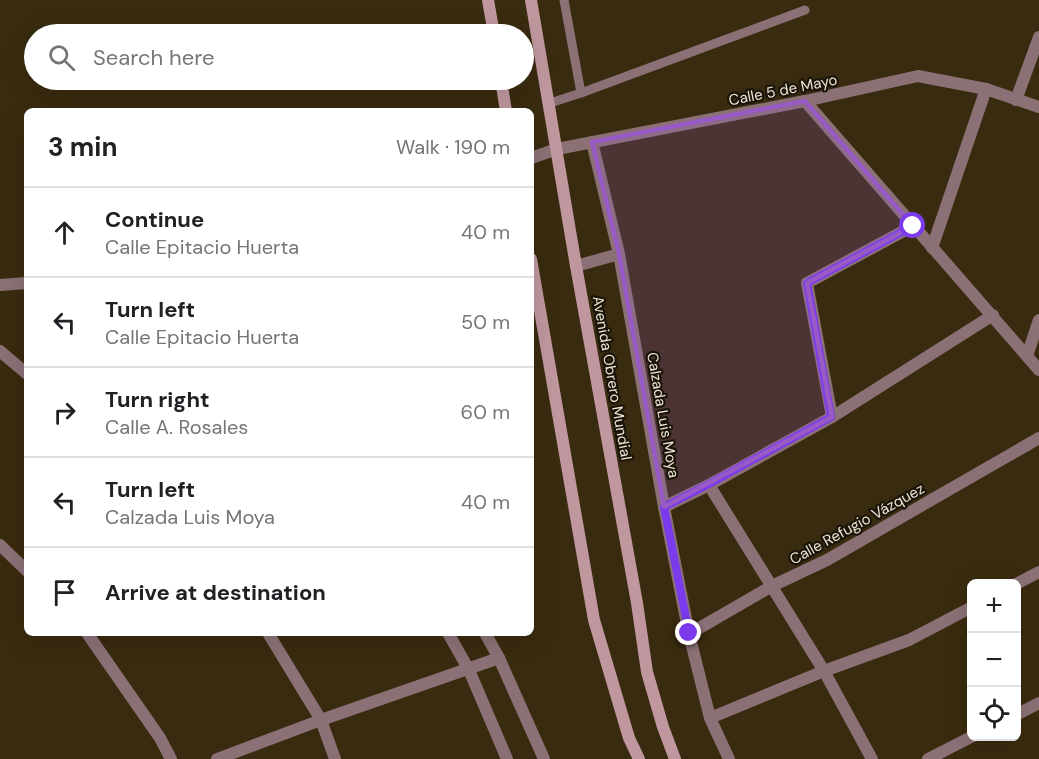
<!DOCTYPE html>
<meta charset="utf-8">
<style>
:root{--surface:#fff;--page:#f6f6f6;--text:#202124;--muted:#757577;--line:#e0e0e0}
body{margin:0;font-family:"DM Sans",sans-serif;background:var(--page);color:var(--text)}
.controls{position:absolute;right:18px;bottom:18px;display:grid;overflow:hidden;border-radius:9px;box-shadow:0 6px 24px #0002}
.controls button{width:54px;height:54px;display:grid;place-items:center;padding:0;border:0;border-bottom:2px solid var(--line);background:var(--surface);color:var(--text);font:30px sans-serif}
.stop{position:absolute;width:18px;height:18px;margin:-14px;border:4px solid #7c3aed;border-radius:50%;background:#fff}
.stop.end{background:#7c3aed;border-color:#fff;box-shadow:0 2px 6px #0008}
.list{margin:0;padding:0;list-style:none}
h2{display:flex;justify-content:space-between;align-items:center;height:78px;margin:0;padding:0 24px;font-size:26px}
h2 small{font-size:20px;font-weight:400;color:var(--muted)}
.list li{display:grid;grid-template-columns:39px 1fr auto;gap:18px;align-items:center;box-sizing:border-box;height:90px;padding:0 24px;border-top:2px solid var(--line)}
.list b{display:block;font-size:22px;white-space:nowrap}
.list p{margin:0;font-size:20px;white-space:nowrap;color:var(--muted)}
.list em{font-size:20px;font-style:normal;color:var(--muted)}
.icon{flex:none;width:33px;height:33px;fill:none;stroke:currentColor;stroke-width:2;stroke-linecap:round;stroke-linejoin:round}
.map{position:relative;flex:none;width:1039px;height:759px;overflow:hidden}
.search{position:absolute;background:var(--surface);box-shadow:0 6px 24px #0002;left:24px;top:24px;width:510px;height:66px;display:flex;align-items:center;gap:15px;box-sizing:border-box;padding:0 21px;border-radius:33px;color:var(--muted);font-size:22px}
.panel{position:absolute;background:var(--surface);box-shadow:0 6px 24px #0002;left:24px;top:108px;width:510px;height:528px;border-radius:9px}
.map>svg:first-child{display:block}
.lines{fill:none;stroke-linecap:round;stroke-linejoin:round}
.service{stroke:#8b7176;stroke-width:9}
.minor{stroke:#8b7176;stroke-width:12}
.secondary{stroke:#c0979f;stroke-width:12}
.route{stroke:#7c3aed;stroke-width:8}
.marked{fill:#985ac4;fill-opacity:0.2;stroke:#985ac4;stroke-width:4.5;stroke-linejoin:round}
.labels{text-anchor:middle;stroke-width:4.5;stroke-linejoin:round;paint-order:stroke}
.street-label{font-size:15px;fill:#ede4d4;stroke:#1b1509}
</style>
<div class="map">
<svg width="1039" height="759" viewBox="0 0 1039 759">
<rect width="100%" height="100%" fill="#392b0f"/>
<g class="lines">
<g class="service">
<polyline points="581,93 805,10"/>
<polyline points="550,103 581,93 564,0"/>
</g>
<g class="minor">
<polyline points="1016,100 1039,37"/>
<polyline points="805,101 1039,370"/>
<polyline points="592,142 619,254 664,507 689,634 710,718 729,759"/>
<polyline points="531,158 557,149 805,101 918,76 986,89 1039,107"/>
<polyline points="932,248 986,89"/>
<polyline points="576,266 619,254"/>
<polyline points="0,285 27,283"/>
<polyline points="0,351 27,374"/>
<polyline points="1027,356 1039,320"/>
<polyline points="832,417 807,283 913,226"/>
<polyline points="709,485 824,671 872,759"/>
<polyline points="664,507 709,485 832,417 993,315"/>
<polyline points="0,545 27,571"/>
<polyline points="1016,584 1039,572"/>
<polyline points="87,633 160,738 171,759"/>
<polyline points="268,633 321,720 335,759"/>
<polyline points="448,633 469,670 507,759"/>
<polyline points="485,633 499,658 544,759"/>
<polyline points="689,634 772,586 827,560 1039,438"/>
<polyline points="1016,715 1039,703"/>
<polyline points="710,718 824,671 909,640 972,607"/>
<polyline points="217,759 321,720 499,658"/>
<polyline points="928,759 973,736"/>
</g>
<g class="secondary">
<polyline points="488,0 494,34"/>
<polyline points="531,0 576,266 637,603 647,672 663,727 675,759"/>
<polyline points="501,80 506,111"/>
<polyline points="531,259 594,620 629,738 639,759"/>
</g>
</g>
<g class="lines">
<polyline class="route" points="689,633 664,507 709,484 831,417 807,283 913,226"/>
</g>
<path class="marked" d="M805 101 913 226 807 283 832 417 664 507 619 254 592 142Z"/>
<g class="labels">
<g class="street-label">
<text transform="translate(783 90) rotate(-11)" y="5">Calle 5 de Mayo</text>
<text transform="translate(612 378) rotate(80)" y="5">Avenida Obrero Mundial</text>
<text transform="translate(663 415) rotate(80)" y="5">Calzada Luis Moya</text>
<text transform="translate(857 524) rotate(-29)" y="5">Calle Refugio Vázquez</text>
</g>
</g>
</svg>
<div class="controls">
<button>+</button>
<button>−</button>
<button><svg class="icon" aria-label="locate" viewBox="0 0 24 24"><circle cx="12" cy="12" r="6"/><path d="M12 2v4M12 18v4M2 12h4M18 12h4"/></svg></button>
</div>
<div class="stop" style="left:913px;top:226px"></div>
<div class="stop end" style="left:689px;top:633px"></div>
<div class="search"><svg class="icon" aria-label="search" viewBox="0 0 24 24"><circle cx="10" cy="10" r="6"/><path d="M15 15l6 6"/></svg>Search here</div>
<section class="panel">
<h2>3 min<small>Walk · 190 m</small></h2>
<ul class="list">
<li><svg class="icon" aria-label="ahead" viewBox="0 0 24 24"><path d="M12 20V5M6 11l6-6 6 6"/></svg><div><b>Continue</b><p>Calle Epitacio Huerta</p></div><em>40 m</em></li>
<li><svg class="icon" aria-label="left" viewBox="0 0 24 24"><path d="M17 20v-9H6M10 6l-5 5 5 5"/></svg><div><b>Turn left</b><p>Calle Epitacio Huerta</p></div><em>50 m</em></li>
<li><svg class="icon" aria-label="right" viewBox="0 0 24 24"><path d="M7 20v-9h11M14 6l5 5-5 5"/></svg><div><b>Turn right</b><p>Calle A. Rosales</p></div><em>60 m</em></li>
<li><svg class="icon" aria-label="left" viewBox="0 0 24 24"><path d="M17 20v-9H6M10 6l-5 5 5 5"/></svg><div><b>Turn left</b><p>Calzada Luis Moya</p></div><em>40 m</em></li>
<li><svg class="icon" aria-label="arrive" viewBox="0 0 24 24"><path d="M6 21V4h12l-3 4 3 4H6"/></svg><div><b>Arrive at destination</b></div></li>
</ul>
</section>
</div>
